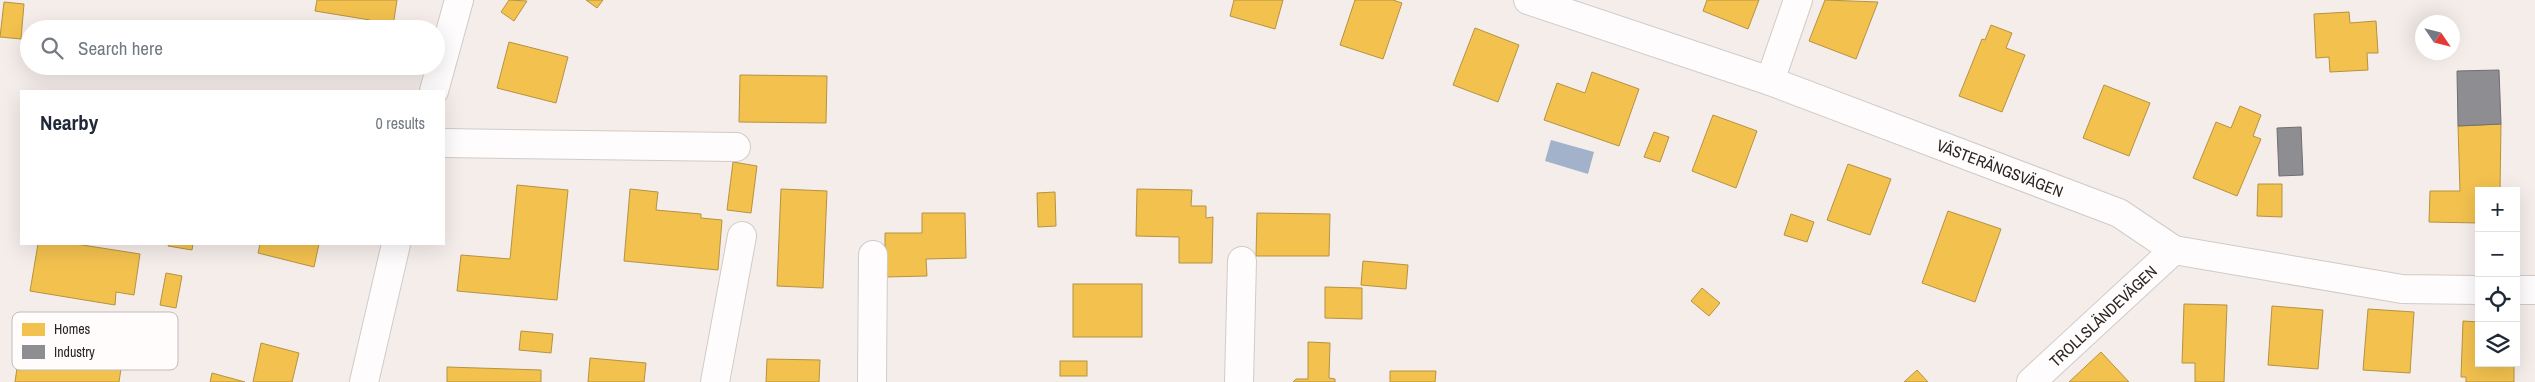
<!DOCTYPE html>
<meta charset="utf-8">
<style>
:root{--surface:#fff;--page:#f2f2f3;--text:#1f2937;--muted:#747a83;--line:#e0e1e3}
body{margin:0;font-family:"Archivo Narrow",sans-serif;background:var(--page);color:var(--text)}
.controls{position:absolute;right:15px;bottom:15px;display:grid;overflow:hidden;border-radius:0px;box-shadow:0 5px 20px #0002}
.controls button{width:45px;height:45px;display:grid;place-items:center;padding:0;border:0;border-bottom:1px solid var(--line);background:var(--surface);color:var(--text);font:25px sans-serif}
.compass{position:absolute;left:2415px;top:15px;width:45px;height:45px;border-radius:50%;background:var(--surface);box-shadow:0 5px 20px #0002;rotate:125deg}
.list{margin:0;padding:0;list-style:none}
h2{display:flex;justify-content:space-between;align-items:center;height:65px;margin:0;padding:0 20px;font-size:21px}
h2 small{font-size:16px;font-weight:400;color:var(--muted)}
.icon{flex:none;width:28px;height:28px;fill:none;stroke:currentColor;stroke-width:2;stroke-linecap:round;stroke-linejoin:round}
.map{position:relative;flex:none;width:2535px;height:382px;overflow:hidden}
.search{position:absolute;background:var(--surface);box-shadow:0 5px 20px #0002;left:20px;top:20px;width:425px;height:55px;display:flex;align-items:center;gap:12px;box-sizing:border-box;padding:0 18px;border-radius:28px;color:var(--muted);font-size:19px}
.panel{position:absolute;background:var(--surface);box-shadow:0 5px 20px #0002;left:20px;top:90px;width:425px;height:155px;border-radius:0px}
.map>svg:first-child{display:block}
.water{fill:#a3b2cb}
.homes{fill:#f2c14e;stroke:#b69241}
.industry{fill:#8d8d92;stroke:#706e71}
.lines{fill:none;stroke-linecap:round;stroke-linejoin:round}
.minor-casing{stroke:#d1cbc8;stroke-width:30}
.minor{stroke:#fefcfc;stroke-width:28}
.labels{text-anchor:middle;stroke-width:5;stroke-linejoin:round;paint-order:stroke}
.street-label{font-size:16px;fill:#2b2624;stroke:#fffcfb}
.key{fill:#fffcfb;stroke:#bfbcba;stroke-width:1}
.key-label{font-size:14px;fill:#2b2624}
</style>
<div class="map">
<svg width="2535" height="382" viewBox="0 0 2535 382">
<rect width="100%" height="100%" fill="#f5edea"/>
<polygon class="water" points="1551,140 1594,152 1588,174 1545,161"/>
<g class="homes">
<polygon points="317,0 397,0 393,26 370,22 370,20 315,11"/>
<polygon points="509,0 527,1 514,21 501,12"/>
<polygon points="586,0 603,0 597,8"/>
<polygon points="1234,0 1283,0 1275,29 1230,16"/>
<polygon points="1355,0 1393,0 1402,3 1383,59 1340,45"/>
<polygon points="1707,0 1759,0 1748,29 1703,11"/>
<polygon points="1825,0 1878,2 1856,59 1809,41"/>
<polygon points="4,2 24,4 21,39 0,37"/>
<polygon points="2349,12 2350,23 2376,21 2378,53 2367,53 2368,70 2330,72 2329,57 2316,58 2314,14"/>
<polygon points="1991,25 2012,33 2006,48 2025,55 2002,112 1959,96 1982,39 1985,40"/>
<polygon points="1475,28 1519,45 1498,102 1453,85"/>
<polygon points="509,42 568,57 556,103 497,88"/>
<polygon points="1592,72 1639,89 1619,146 1544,120 1557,83 1585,93"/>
<polygon points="740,75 827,76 826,123 739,122"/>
<polygon points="2104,85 2150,103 2129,156 2083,138"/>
<polygon points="2240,106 2261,115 2253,136 2261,139 2237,196 2193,178 2216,122 2231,128"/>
<polygon points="1713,115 1757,131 1736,188 1692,171"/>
<polygon points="2501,124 2500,191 2479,191 2479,223 2429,222 2430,191 2460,191 2458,126"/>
<polygon points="1654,132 1669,137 1660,162 1644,157"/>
<polygon points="733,162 757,166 751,213 727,210"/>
<polygon points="1848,164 1891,179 1870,235 1827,220"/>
<polygon points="2258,184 2282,184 2282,217 2257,216"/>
<polygon points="517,185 568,190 557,300 457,291 461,255 510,259"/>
<polygon points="630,189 658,192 656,210 701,214 701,218 722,220 718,270 624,261"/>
<polygon points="781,189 827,191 823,288 777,286"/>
<polygon points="1137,189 1192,190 1191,206 1206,206 1206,218 1213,217 1212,263 1179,263 1179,237 1136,236"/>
<polygon points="1055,192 1056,226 1038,227 1037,193"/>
<polygon points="1948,211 2001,229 1975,302 1922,283"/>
<polygon points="922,213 965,213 966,258 926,259 927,276 885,277 885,233 922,233"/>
<polygon points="1257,213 1330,214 1329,256 1256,256"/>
<polygon points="1791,214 1814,222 1807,242 1784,235"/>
<polygon points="38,244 76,244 140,254 134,295 116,292 115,305 30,291"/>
<polygon points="169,244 193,244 192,250 168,246"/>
<polygon points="260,244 319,244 314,267 258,253"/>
<polygon points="1363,261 1408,265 1406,289 1361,285"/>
<polygon points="166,273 182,276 176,308 160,305"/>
<rect x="1073" y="284" width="69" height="53"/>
<polygon points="1325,287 1362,288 1362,319 1325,318"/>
<polygon points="1702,288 1720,303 1709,316 1691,301"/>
<polygon points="2184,304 2227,305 2224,382 2195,382 2195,363 2182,363"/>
<polygon points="2272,306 2323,310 2318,369 2268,365"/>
<polygon points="2368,309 2414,312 2410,373 2363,370"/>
<polygon points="2463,321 2479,322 2479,363 2514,363 2514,382 2466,382 2466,377 2461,377"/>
<polygon points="521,331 553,334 551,353 519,350"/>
<polygon points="1308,342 1330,343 1329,378 1335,379 1335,382 1293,382 1296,379 1308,379"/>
<polygon points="261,343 299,353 292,382 253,382"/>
<polygon points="20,347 122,362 119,382 15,382"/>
<polygon points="2101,352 2129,382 2069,382"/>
<polygon points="590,358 646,363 644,382 588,382"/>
<polygon points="767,359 820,360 819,382 766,382"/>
<rect x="1060" y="361" width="27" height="15"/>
<polygon points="447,367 541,370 541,382 447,382"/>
<polygon points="1917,370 1928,382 1904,382"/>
<polygon points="1390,371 1436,371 1435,382 1390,382"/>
<polygon points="212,373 245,382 210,382"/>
</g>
<g class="industry">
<polygon points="2499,70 2501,124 2458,126 2457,71"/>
<polygon points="2301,127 2303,175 2279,176 2277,128"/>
</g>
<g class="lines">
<defs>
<g id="minor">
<polyline points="1528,0 1770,81 2119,213 2174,250 2402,289 2479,290"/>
<polyline points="1770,81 1798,0"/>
<polyline points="434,91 459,0"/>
<polyline points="444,143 736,147"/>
<polyline points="2516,290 2535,290"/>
<polyline points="364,382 396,244"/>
<polyline points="715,382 742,236"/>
<polyline points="872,382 873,255"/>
<polyline points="1239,382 1242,261"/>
<polyline points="2031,382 2174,250"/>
</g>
</defs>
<use href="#minor" class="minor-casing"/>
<use href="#minor" class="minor"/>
</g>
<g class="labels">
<g class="street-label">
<text transform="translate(2000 168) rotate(21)" y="6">VÄSTERÄNGSVÄGEN</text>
<text transform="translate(2103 316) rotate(-43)" y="6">TROLLSLÄNDEVÄGEN</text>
</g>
</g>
<rect x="12" y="312" width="166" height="58" rx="8" class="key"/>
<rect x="22" y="323" width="23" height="13" fill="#f2c14e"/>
<rect x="22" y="345" width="23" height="14" fill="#8d8d92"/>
<g class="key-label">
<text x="54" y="334">Homes</text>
<text x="54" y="357">Industry</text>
</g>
</svg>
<div class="controls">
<button>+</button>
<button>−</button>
<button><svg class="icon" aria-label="locate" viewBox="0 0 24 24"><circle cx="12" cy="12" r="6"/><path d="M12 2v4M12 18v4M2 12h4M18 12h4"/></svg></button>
<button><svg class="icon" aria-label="layers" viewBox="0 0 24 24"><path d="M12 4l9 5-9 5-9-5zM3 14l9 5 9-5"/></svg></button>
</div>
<svg class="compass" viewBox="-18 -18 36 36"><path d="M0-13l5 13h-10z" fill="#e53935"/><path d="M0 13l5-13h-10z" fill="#747a83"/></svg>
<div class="search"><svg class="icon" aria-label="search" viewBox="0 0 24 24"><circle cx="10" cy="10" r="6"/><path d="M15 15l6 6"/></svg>Search here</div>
<section class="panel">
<h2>Nearby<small>0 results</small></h2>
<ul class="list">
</ul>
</section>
</div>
